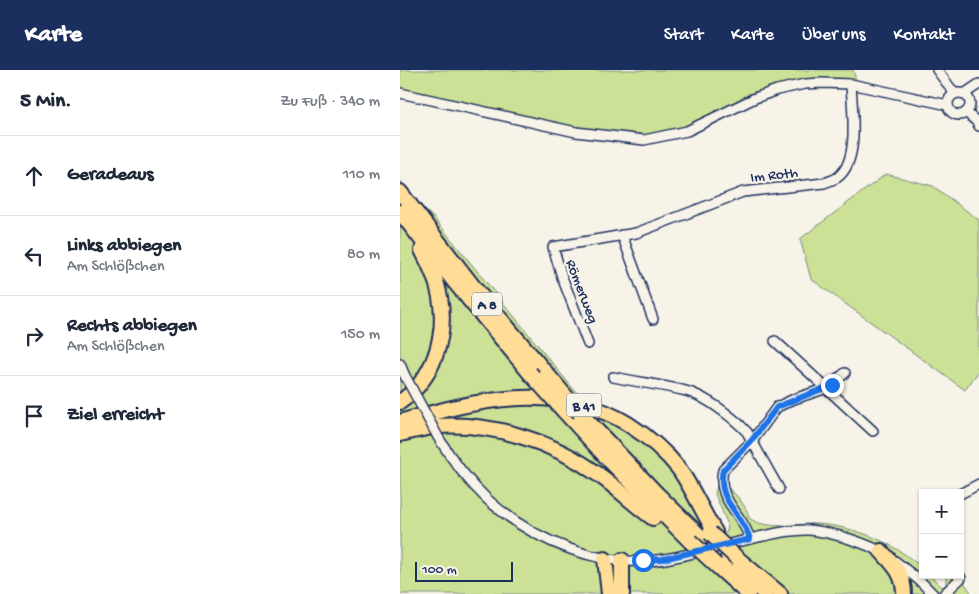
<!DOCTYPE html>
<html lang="de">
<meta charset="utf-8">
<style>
:root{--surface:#fff;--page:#f2f2f3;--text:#1f2937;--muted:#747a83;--line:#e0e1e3;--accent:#1b2f5e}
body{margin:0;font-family:"Gochi Hand",sans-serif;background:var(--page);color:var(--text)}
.controls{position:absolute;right:15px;bottom:15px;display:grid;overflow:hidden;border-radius:0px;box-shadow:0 1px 4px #0004}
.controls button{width:45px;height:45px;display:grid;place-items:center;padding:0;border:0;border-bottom:1px solid var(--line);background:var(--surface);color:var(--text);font:25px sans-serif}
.scale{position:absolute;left:15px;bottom:12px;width:98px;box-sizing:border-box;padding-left:5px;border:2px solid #1b2f5e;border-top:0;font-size:14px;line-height:18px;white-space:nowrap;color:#1b2f5e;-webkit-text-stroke:4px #f7f3e8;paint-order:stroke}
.stop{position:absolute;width:15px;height:15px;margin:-11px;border:4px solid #1a73e8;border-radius:50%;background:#fff}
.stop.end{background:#1a73e8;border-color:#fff;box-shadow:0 1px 5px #0008}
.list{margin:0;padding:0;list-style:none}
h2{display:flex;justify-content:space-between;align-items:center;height:65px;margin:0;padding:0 20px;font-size:21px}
h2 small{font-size:16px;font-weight:400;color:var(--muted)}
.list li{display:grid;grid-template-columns:32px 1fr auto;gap:15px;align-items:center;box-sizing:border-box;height:80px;padding:0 20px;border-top:1px solid var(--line)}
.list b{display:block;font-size:19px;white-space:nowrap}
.list p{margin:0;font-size:16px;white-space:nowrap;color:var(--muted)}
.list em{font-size:16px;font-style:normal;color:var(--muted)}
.icon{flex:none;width:28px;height:28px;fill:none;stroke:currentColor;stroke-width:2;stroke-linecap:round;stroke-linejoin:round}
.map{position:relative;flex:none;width:579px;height:524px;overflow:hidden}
header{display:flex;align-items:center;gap:30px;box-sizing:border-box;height:70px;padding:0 25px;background:var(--accent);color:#fff}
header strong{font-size:24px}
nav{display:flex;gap:28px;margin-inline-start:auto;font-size:18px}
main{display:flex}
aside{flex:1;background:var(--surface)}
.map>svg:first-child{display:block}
.green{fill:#cce196;stroke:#74887a}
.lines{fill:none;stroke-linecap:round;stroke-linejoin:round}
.minor-casing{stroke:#1b2f5e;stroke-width:12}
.highway-casing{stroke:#1b2f5e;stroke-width:18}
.minor{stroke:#f7f3e8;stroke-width:9}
.highway{stroke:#ffdd96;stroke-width:14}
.minor-bridge-casing{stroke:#1b2f5e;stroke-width:12;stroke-linecap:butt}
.highway-bridge-casing{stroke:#1b2f5e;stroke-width:18;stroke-linecap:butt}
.minor-bridge{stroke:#f7f3e8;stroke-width:9}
.highway-bridge{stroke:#ffdd96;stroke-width:14}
.route{stroke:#1a73e8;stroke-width:6}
.labels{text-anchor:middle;stroke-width:4.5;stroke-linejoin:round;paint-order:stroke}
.shield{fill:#f7f3e8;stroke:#5d6a87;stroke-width:1}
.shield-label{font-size:14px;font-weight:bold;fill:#1b2f5e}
.street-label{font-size:15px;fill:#1b2f5e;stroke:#f7f3e8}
</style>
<header>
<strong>Karte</strong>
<nav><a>Start</a><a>Karte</a><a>Über uns</a><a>Kontakt</a></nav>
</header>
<main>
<aside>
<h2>5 Min.<small>Zu Fuß · 340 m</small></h2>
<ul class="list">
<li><svg class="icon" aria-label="ahead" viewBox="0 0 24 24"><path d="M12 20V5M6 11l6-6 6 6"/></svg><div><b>Geradeaus</b></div><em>110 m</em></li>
<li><svg class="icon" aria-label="left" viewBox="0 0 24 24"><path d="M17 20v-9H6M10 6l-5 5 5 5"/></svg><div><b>Links abbiegen</b><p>Am Schlößchen</p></div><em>80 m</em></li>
<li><svg class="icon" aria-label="right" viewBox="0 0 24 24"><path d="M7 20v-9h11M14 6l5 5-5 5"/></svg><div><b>Rechts abbiegen</b><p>Am Schlößchen</p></div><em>150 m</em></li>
<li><svg class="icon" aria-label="arrive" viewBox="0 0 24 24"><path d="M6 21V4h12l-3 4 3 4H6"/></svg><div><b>Ziel erreicht</b></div></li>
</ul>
</aside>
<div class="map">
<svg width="579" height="524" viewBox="0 0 579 524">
<rect width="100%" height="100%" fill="#f7f3e8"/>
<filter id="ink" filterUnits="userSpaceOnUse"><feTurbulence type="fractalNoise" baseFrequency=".02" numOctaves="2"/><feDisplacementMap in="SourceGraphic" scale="10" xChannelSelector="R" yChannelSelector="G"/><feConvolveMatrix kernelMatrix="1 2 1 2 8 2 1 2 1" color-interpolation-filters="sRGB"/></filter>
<g filter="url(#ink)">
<g class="green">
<polygon points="0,0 453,0 457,14 404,12 353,22 284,58 243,69 181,59 0,19"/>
<polygon points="486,104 533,116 579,150 579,301 565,320 411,209 400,169"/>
<path d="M0 110 18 134 33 147 175 321 183 326 201 332 234 351 318 460 323 464 327 462 328 455 315 424 318 412C330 416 347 435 349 448 367 461 396 453 417 454 457 457 494 472 523 499V505H529L542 517 546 515V505H559L572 524H0Z"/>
</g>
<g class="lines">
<defs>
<g id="minor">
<polyline points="537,0 555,24"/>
<circle cx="559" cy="34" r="11"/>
<polyline points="0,23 176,62 244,70 287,61 355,28 377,20 405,14 422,13 451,14 548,35"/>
<polyline points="564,24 579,14"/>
<polyline points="566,42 577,52 579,56"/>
<polyline points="222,165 253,249"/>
<polyline points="375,271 473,361"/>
<path d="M188 274 162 207 153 177 236 163 343 122 424 113C429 111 434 110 438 107 460 90 452 39 451 14"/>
<polyline points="0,294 4,304"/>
<path d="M213 307C237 312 262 315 286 321 305 326 333 347 347 362L379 419"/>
<path d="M38 367C52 390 68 411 87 429 133 471 202 500 265 489 293 484 321 476 350 469 369 465 389 459 409 460 423 461 437 465 450 469 462 473 474 477 485 484"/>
<polyline points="560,424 579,414"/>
<path d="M350 469C342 442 316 430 323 400L353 370 377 337 394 329 427 318 445 303"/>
<polyline points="495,491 519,510 533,524"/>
<polyline points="544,524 561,508 558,505"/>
</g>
<g id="highway">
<polyline points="0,122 76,220 146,303"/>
<polyline points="0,142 53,210 130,303"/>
<path d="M0 332C34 309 47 266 40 227 37 210 30 195 22 180"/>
<polyline points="164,341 207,388 290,471"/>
<polyline points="180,343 256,423 301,467"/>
<path d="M0 352C76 330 155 310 228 354 247 366 265 381 279 399 293 419 302 441 315 462"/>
<path d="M0 364C12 361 25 358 37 356 93 352 154 372 199 405 218 418 234 435 253 448"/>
<path d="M481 481C494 495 504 504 504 524"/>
<polyline points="205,489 209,524"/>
<polyline points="338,489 380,524"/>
<polyline points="222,490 222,524"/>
<polyline points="327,490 365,524"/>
<polyline points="316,495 348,524"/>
</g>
</defs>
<use href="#minor" class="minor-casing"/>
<use href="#highway" class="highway-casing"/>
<use href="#minor" class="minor"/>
<use href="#highway" class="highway"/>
<defs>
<polyline id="minor-bridge" points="4,304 38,367"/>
<g id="highway-bridge">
<polyline points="130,303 164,341"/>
<polyline points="146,303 180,343"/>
<polyline points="310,463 338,489"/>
<polyline points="290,471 316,495"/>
</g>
</defs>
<use href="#minor-bridge" class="minor-bridge-casing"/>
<use href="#highway-bridge" class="highway-bridge-casing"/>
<use href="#minor-bridge" class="minor-bridge"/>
<use href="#highway-bridge" class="highway-bridge"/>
</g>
</g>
<g class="lines" filter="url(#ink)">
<path class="route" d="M243 490 263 489 350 469C342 442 316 431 323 400L352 370 377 337 432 315"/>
</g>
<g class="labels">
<g class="shield">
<rect x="72" y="222.5" width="30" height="23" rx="4"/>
<rect x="166.5" y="323.5" width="35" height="23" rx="4"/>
</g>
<g class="shield-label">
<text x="87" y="239">A 8</text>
<text x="184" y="340">B 41</text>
</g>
<g class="street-label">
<text transform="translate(374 104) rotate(-6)" y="5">Im Roth</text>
<text transform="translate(183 221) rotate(69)" y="5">Römerweg</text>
</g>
</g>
</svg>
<div class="controls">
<button>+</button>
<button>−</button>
</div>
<div class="scale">100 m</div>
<div class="stop" style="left:243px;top:490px"></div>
<div class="stop end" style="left:432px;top:315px"></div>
</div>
</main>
